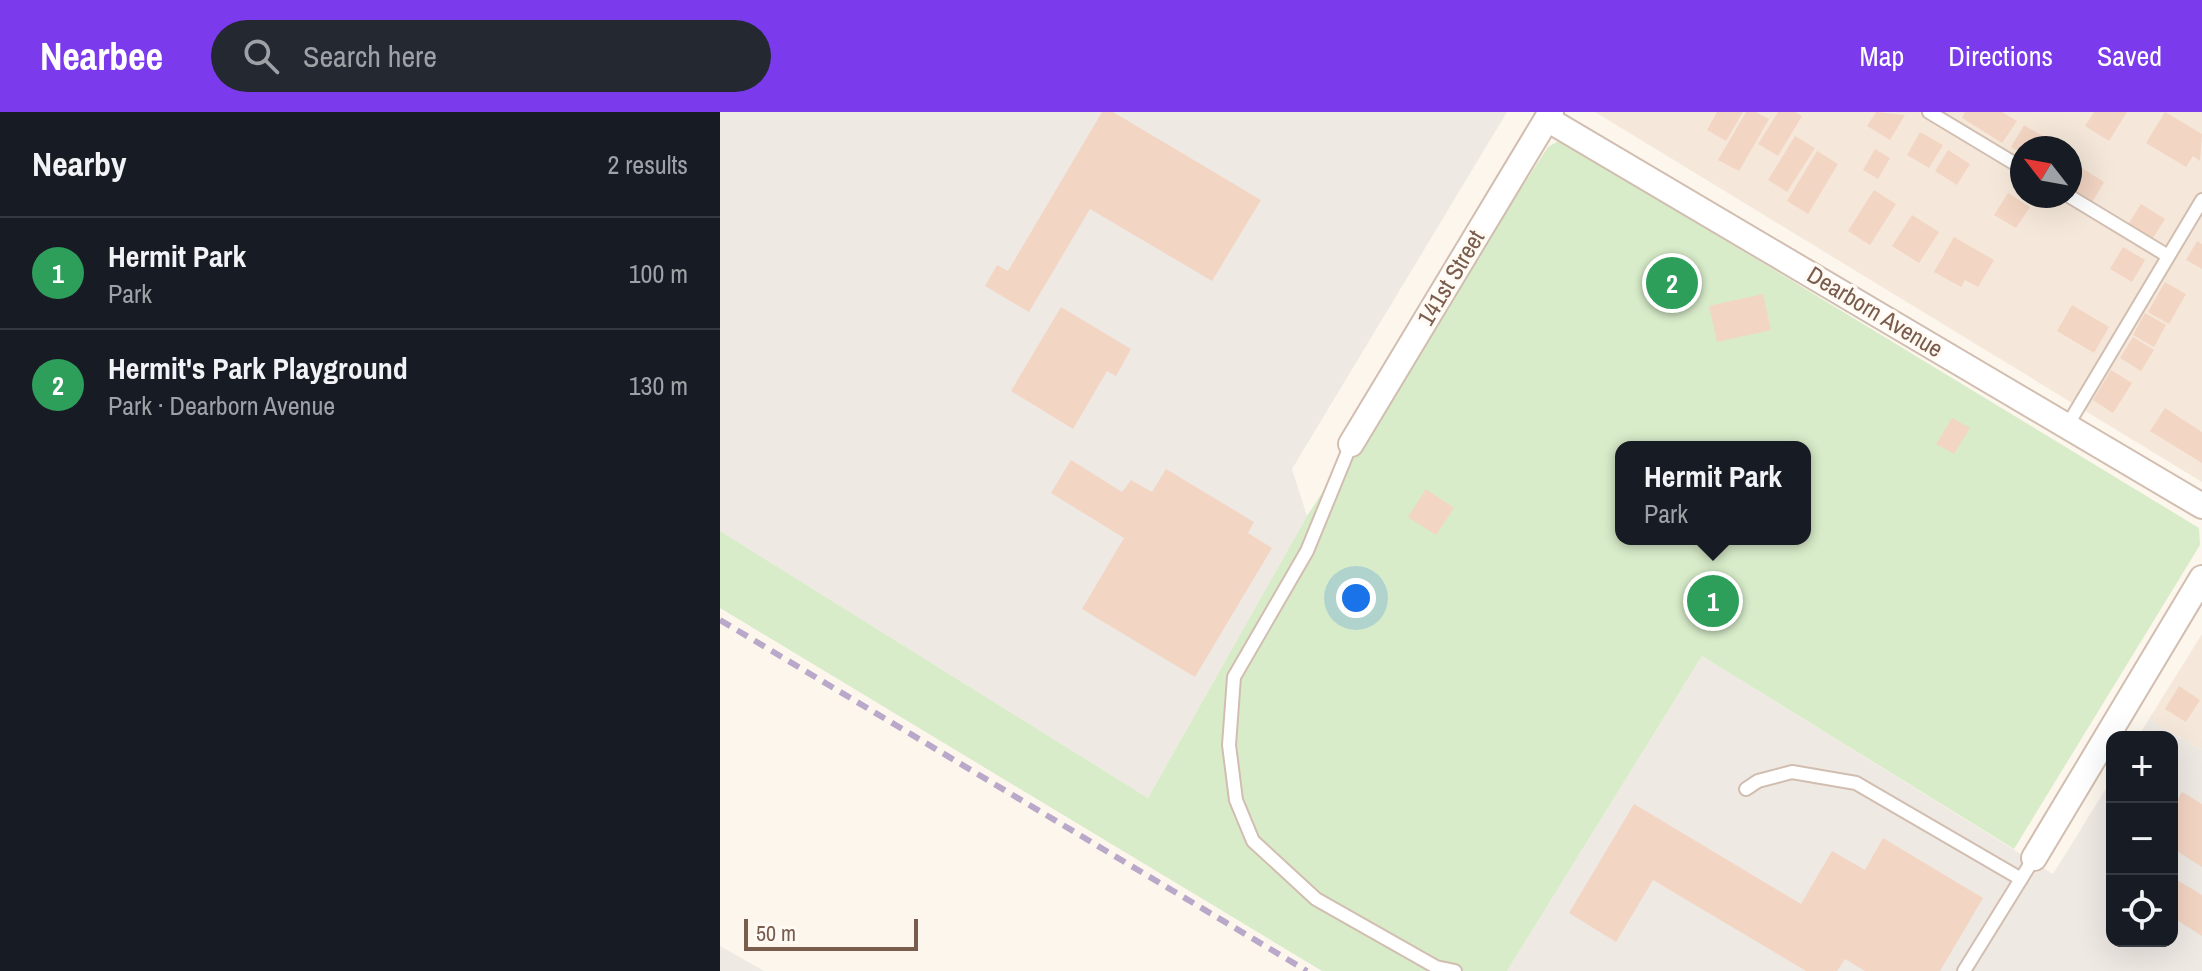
<!DOCTYPE html>
<meta charset="utf-8">
<style>
:root{--surface:#171b24;--page:#242831;--text:#f1f3f6;--muted:#9ea1a6;--line:#363941;--accent:#7c3aed}
body{margin:0;font-family:"Archivo Narrow",sans-serif;background:var(--page);color:var(--text)}
.controls{position:absolute;right:24px;bottom:24px;display:grid;overflow:hidden;border-radius:16px;box-shadow:0 8px 32px #0002}
.controls button{width:72px;height:72px;display:grid;place-items:center;padding:0;border:0;border-bottom:2px solid var(--line);background:var(--surface);color:var(--text);font:40px sans-serif}
.compass{position:absolute;left:1290px;top:24px;width:72px;height:72px;border-radius:50%;background:var(--surface);box-shadow:0 8px 32px #0002;rotate:301deg}
.scale{position:absolute;left:24px;bottom:20px;width:174px;box-sizing:border-box;padding-left:8px;border:4px solid #7a5c4d;border-top:0;font-size:22px;line-height:28px;white-space:nowrap;color:#7a5c4d;-webkit-text-stroke:6px #fffaf3;paint-order:stroke}
.you{position:absolute;left:636px;top:486px;width:28px;height:28px;margin:-20px;border:6px solid #fff;border-radius:50%;background:#1a73e8;box-shadow:0 0 0 12px #1a73e833}
.badge{display:grid;place-items:center;width:52px;height:52px;border-radius:50%;background:var(--accent);color:#fff;font-size:26px;font-weight:700}
.pin{position:absolute;translate:-50% -50%;border:4px solid #fff;box-shadow:0 2px 8px #0006}
.popup{position:absolute;left:895px;top:329px;width:196px;height:104px;box-sizing:border-box;display:grid;place-content:center;border-radius:16px;background:var(--surface);filter:drop-shadow(0 2px 6px #0005);font-size:26px;white-space:nowrap;color:var(--muted)}
.popup b{font-size:30px;color:var(--text)}
.popup::after{content:'';position:absolute;left:50%;top:100%;margin-left:-16px;border:16px solid transparent;border-top-color:var(--surface)}
.list{margin:0;padding:0;list-style:none}
h2{display:flex;justify-content:space-between;align-items:center;height:104px;margin:0;padding:0 32px;font-size:34px}
h2 small{font-size:26px;font-weight:400;color:var(--muted)}
.list li{display:grid;grid-template-columns:52px 1fr auto;gap:24px;align-items:center;box-sizing:border-box;height:112px;padding:0 32px;border-top:2px solid var(--line)}
.list b{display:block;font-size:30px;white-space:nowrap}
.list p{margin:0;font-size:26px;white-space:nowrap;color:var(--muted)}
.list em{font-size:26px;font-style:normal;color:var(--muted)}
.icon{flex:none;width:44px;height:44px;fill:none;stroke:currentColor;stroke-width:2;stroke-linecap:round;stroke-linejoin:round}
.map{position:relative;flex:none;width:1482px;height:859px;overflow:hidden}
header{display:flex;align-items:center;gap:48px;box-sizing:border-box;height:112px;padding:0 40px;background:var(--accent);color:#fff}
header strong{font-size:38px}
nav{display:flex;gap:44px;margin-inline-start:auto;font-size:28px}
.search{width:560px;height:72px;background:var(--page);display:flex;align-items:center;gap:20px;box-sizing:border-box;padding:0 28px;border-radius:44px;color:var(--muted);font-size:30px}
main{display:flex}
aside{flex:1;background:var(--surface)}
.map>svg:first-child{display:block}
.residential{fill:#f5e8da;fill-rule:evenodd}
.industrial{fill:#efe9e4}
.green{fill:#d8ecc9;fill-rule:evenodd}
.building{fill:#f3d5c3}
.lines{fill:none;stroke-linecap:round;stroke-linejoin:round}
.service-casing{stroke:#d1beb0;stroke-width:16}
.minor-casing{stroke:#d1beb0;stroke-width:28}
.service{stroke:#fff;stroke-width:12}
.minor{stroke:#fff;stroke-width:24}
.rail{stroke:#b9a8c9;stroke-width:6;stroke-dasharray:12 8;stroke-linecap:butt}
.labels{text-anchor:middle;stroke-width:7;stroke-linejoin:round;paint-order:stroke}
.street-label{font-size:24px;fill:#7a5c4d;stroke:#fffaf3}
</style>
<header>
<strong>Nearbee</strong>
<div class="search"><svg class="icon" aria-label="search" viewBox="0 0 24 24"><circle cx="10" cy="10" r="6"/><path d="M15 15l6 6"/></svg>Search here</div>
<nav><a>Map</a><a>Directions</a><a>Saved</a></nav>
</header>
<main>
<aside>
<h2>Nearby<small>2 results</small></h2>
<ul class="list">
<li><span class="badge" style="background:#2e9e5b">1</span><div><b>Hermit Park</b><p>Park</p></div><em>100 m</em></li>
<li><span class="badge" style="background:#2e9e5b">2</span><div><b>Hermit's Park Playground</b><p>Park · Dearborn Avenue</p></div><em>130 m</em></li>
</ul>
</aside>
<div class="map">
<svg width="1482" height="859" viewBox="0 0 1482 859">
<rect width="100%" height="100%" fill="#fdf6ec"/>
<g class="residential">
<path d="M875 0H1482V370ZM1302 36H1350V84H1302Z"/>
<polygon points="1482,522 1482,638 1429,607"/>
</g>
<g class="industrial">
<polygon points="0,0 787,0 572,357 587,404 428,686 0,419"/>
<polygon points="982,544 1333,762 1392,667 1392,829 1452,829 1452,625 1418,625 1429,607 1482,638 1482,859 787,859"/>
<polygon points="0,834 44,859 0,859"/>
</g>
<path class="green" d="M840 28 1479 416 1480 433 1294 737 982 544 787 859H602L0 496V419L428 686 587 404 828 35ZM901 335H1085V427H901Z"/>
<g class="building">
<polygon points="382,0 393,0 541,88 492,169 370,97 309,200 265,174 277,153 288,159"/>
<polygon points="997,0 1023,0 1006,29 987,18"/>
<polygon points="1026,0 1036,0 1049,7 1019,59 998,48"/>
<polygon points="1058,0 1075,0 1082,4 1058,44 1038,32"/>
<polygon points="1156,0 1185,3 1170,28 1147,14"/>
<polygon points="1245,0 1282,0 1297,9 1282,31 1242,6"/>
<polygon points="1374,0 1407,0 1389,29 1365,14"/>
<polygon points="1445,0 1482,22 1480,49 1473,44 1466,55 1426,31"/>
<polygon points="1304,13 1326,26 1320,36 1302,36 1302,42 1291,35"/>
<polygon points="1200,20 1223,33 1209,56 1187,43"/>
<polygon points="1075,24 1095,36 1067,80 1048,68"/>
<polygon points="1155,37 1170,46 1158,67 1143,58"/>
<polygon points="1228,38 1250,52 1237,73 1215,59"/>
<polygon points="1097,39 1118,52 1088,102 1067,89"/>
<polygon points="1360,55 1384,70 1371,92 1350,79"/>
<polygon points="1154,78 1176,92 1150,133 1128,119"/>
<polygon points="1288,81 1310,95 1296,116 1274,103"/>
<polygon points="1421,92 1445,107 1431,129 1407,114"/>
<polygon points="1192,103 1219,120 1199,151 1172,134"/>
<polygon points="1234,125 1274,148 1258,175 1245,168 1241,175 1214,160"/>
<polygon points="1477,129 1482,132 1482,157 1466,148"/>
<polygon points="1403,135 1425,148 1412,170 1390,157"/>
<polygon points="1445,170 1466,182 1449,212 1428,200"/>
<polygon points="1043,182 1051,218 997,230 989,194"/>
<polygon points="1352,193 1389,215 1374,241 1337,219"/>
<polygon points="341,195 411,237 396,264 387,259 353,317 291,279"/>
<polygon points="1425,201 1446,213 1434,235 1413,223"/>
<polygon points="1413,225 1434,238 1421,259 1400,246"/>
<polygon points="1391,258 1412,271 1393,301 1373,288"/>
<polygon points="1445,296 1482,320 1482,351 1430,319"/>
<polygon points="1232,306 1250,316 1234,342 1216,332"/>
<polygon points="351,348 402,380 411,368 432,380 446,357 534,410 528,421 552,436 475,565 362,497 404,426 331,381"/>
<polygon points="706,377 734,396 716,423 688,405"/>
<polygon points="1459,574 1480,588 1466,610 1445,597"/>
<polygon points="1462,680 1482,692 1482,755 1452,736 1452,697"/>
<polygon points="914,692 1081,792 1112,739 1145,758 1163,726 1263,786 1220,859 1145,859 1125,847 1117,859 1086,859 933,768 896,830 849,801"/>
<polygon points="1452,765 1482,783 1482,824 1452,805"/>
</g>
<g class="lines">
<defs>
<g id="service">
<polyline points="1209,0 1302,56"/>
<polyline points="1349,84 1448,144"/>
<polyline points="1347,314 1482,88"/>
<polyline points="631,332 587,439 514,565 509,633 516,688 533,729 596,787 716,855 735,859"/>
<polyline points="1026,677 1038,669 1072,660 1136,671 1301,767"/>
<polyline points="1244,859 1314,746"/>
</g>
<g id="minor">
<polyline points="827,7 1482,394"/>
<polyline points="631,332 831,0"/>
<polyline points="1314,746 1482,466"/>
</g>
</defs>
<use href="#service" class="service-casing"/>
<use href="#minor" class="minor-casing"/>
<use href="#service" class="service"/>
<use href="#minor" class="minor"/>
<polyline class="rail" points="0,508 587,859"/>
</g>
<g class="labels">
<g class="street-label">
<text transform="translate(731 166) rotate(-59)" y="8">141st Street</text>
<text transform="translate(1155 200) rotate(31)" y="8">Dearborn Avenue</text>
</g>
</g>
</svg>
<div class="controls">
<button>+</button>
<button>−</button>
<button><svg class="icon" aria-label="locate" viewBox="0 0 24 24"><circle cx="12" cy="12" r="6"/><path d="M12 2v4M12 18v4M2 12h4M18 12h4"/></svg></button>
</div>
<svg class="compass" viewBox="-18 -18 36 36"><path d="M0-13l5 13h-10z" fill="#e53935"/><path d="M0 13l5-13h-10z" fill="#9ea1a6"/></svg>
<div class="scale">50 m</div>
<div class="you"></div>
<div class="pin badge" style="left:993px;top:489px;background:#2e9e5b">1</div>
<div class="popup"><b>Hermit Park</b>Park</div>
<div class="pin badge" style="left:952px;top:171px;background:#2e9e5b">2</div>
</div>
</main>
